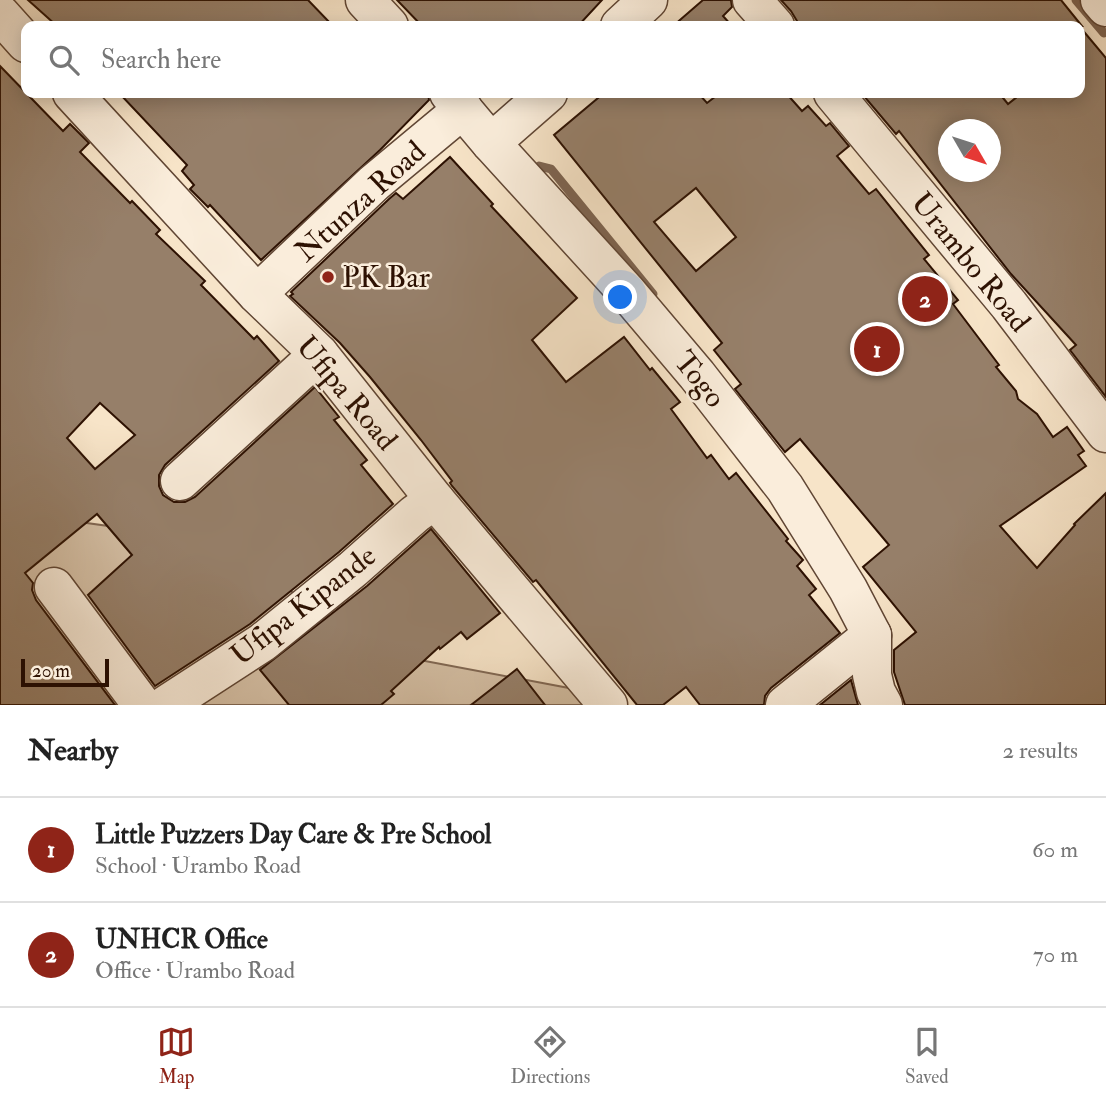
<!DOCTYPE html>
<meta charset="utf-8">
<style>
:root{--surface:#fff;--page:#f2f2f2;--text:#222;--muted:#767676;--line:#e0e0e0;--accent:#8f2418}
body{margin:0;font-family:"IM FELL Double Pica",serif;background:var(--page);color:var(--text)}
.compass{position:absolute;left:938px;top:119px;width:63px;height:63px;border-radius:50%;background:var(--surface);box-shadow:0 4px 18px #0003;rotate:129deg}
.scale{position:absolute;left:21px;bottom:18px;width:88px;box-sizing:border-box;padding-left:7px;border:4px solid #2d1102;border-top:0;font-size:19px;line-height:24px;white-space:nowrap;color:#2d1102;-webkit-text-stroke:5px #faeddb;paint-order:stroke}
.you{position:absolute;left:621px;top:298px;width:24px;height:24px;margin:-18px;border:5px solid #fff;border-radius:50%;background:#1a73e8;box-shadow:0 0 0 10px #1a73e833}
.badge{display:grid;place-items:center;width:46px;height:46px;border-radius:50%;background:var(--accent);color:#fff;font-size:23px;font-weight:700}
.pin{position:absolute;translate:-50% -50%;border:4px solid #fff;box-shadow:0 2px 7px #0006}
.list{margin:0;padding:0;list-style:none}
h2{display:flex;justify-content:space-between;align-items:center;height:91px;margin:0;padding:0 28px;font-size:30px}
h2 small{font-size:23px;font-weight:400;color:var(--muted)}
.list li{display:grid;grid-template-columns:46px 1fr auto;gap:21px;align-items:center;box-sizing:border-box;height:105px;padding:0 28px;border-top:2px solid var(--line)}
.list b{display:block;font-size:26px;white-space:nowrap}
.list p{margin:0;font-size:23px;white-space:nowrap;color:var(--muted)}
.list em{font-size:23px;font-style:normal;color:var(--muted)}
.icon{flex:none;width:38px;height:38px;fill:none;stroke:currentColor;stroke-width:2;stroke-linecap:round;stroke-linejoin:round}
.map{position:relative;flex:none;width:1106px;height:705px;overflow:hidden}
.search{position:absolute;background:var(--surface);box-shadow:0 4px 18px #0003;left:21px;right:21px;top:21px;height:77px;display:flex;align-items:center;gap:18px;box-sizing:border-box;padding:0 24px;border-radius:14px;color:var(--muted);font-size:26px}
.sheet{height:301px;background:var(--surface)}
nav{display:flex;justify-content:space-around;align-items:center;box-sizing:border-box;height:98px;border-top:2px solid var(--line);background:var(--surface);font-size:19px;color:var(--muted)}
nav a{display:grid;justify-items:center;gap:4px}
nav .on{color:var(--accent)}
.map>svg:first-child{display:block}
.green{fill:#d5c0a6;stroke:#816854;stroke-width:2}
.lines{fill:none;stroke-linecap:round;stroke-linejoin:round}
.stream{stroke:#7d6451;stroke-width:9}
.building{fill:#967f69;stroke:#2d1102;stroke-width:2;fill-rule:evenodd}
.minor-casing{stroke:#604634;stroke-width:41}
.minor{stroke:#faeddb;stroke-width:38}
.poi-dot{fill:#8f2418;stroke:#faeddb;stroke-width:2.5}
.labels{text-anchor:middle;stroke-width:5;stroke-linejoin:round;paint-order:stroke}
.street-label{font-size:30px;fill:#2d1102;stroke:#faeddb}
.poi-label{font-size:30px;fill:#2d1102;stroke:#faeddb;text-anchor:start}
</style>
<div class="map">
<svg width="1106" height="705" viewBox="0 0 1106 705">
<rect width="100%" height="100%" fill="#f7e4c8"/>
<filter id="stains"><feTurbulence type="fractalNoise" baseFrequency=".00286" numOctaves="4"/><feColorMatrix values="0 0 0 0 .2 0 0 0 0 .09 0 0 0 0 .02 0 0 0 .5 -.17"/></filter>
<radialGradient id="worn" r=".72"><stop offset=".6" stop-color="#630" stop-opacity="0"/><stop offset="1" stop-color="#630" stop-opacity=".3"/></radialGradient>
<polygon class="green" points="0,473 29,515 224,542 372,651 574,689 587,705 0,705"/>
<g class="lines">
<g class="stream">
<polyline points="1076,0 1104,33"/>
<polyline points="539,166 551,169 653,294"/>
</g>
</g>
<g class="building">
<polygon points="28,0 308,0 333,26 57,26"/>
<polygon points="397,0 602,0 578,26 422,26"/>
<polygon points="703,0 731,0 732,7 723,16 732,26 673,26"/>
<polygon points="781,0 1061,0 1082,26 800,26 791,11"/>
<path d="M1080 27 1106 58V397L1070 350 1076 345 1011 274 899 131 896 134 863 95 866 93H999L1008 104 1022 93H1080ZM948 130H990V172H948Z"/>
<path d="M0 66 63 131 70 124 89 143 80 152 130 203 132 201 160 230 156 234 205 281 201 285 254 339 257 336 279 361 165 465 159 475V486L163 495 174 502H185L195 497 315 387 339 417 334 420 367 460 361 465 393 504 339 552 250 624 155 686 88 595 132 555 97 514 25 573 33 583 32 590 36 600 115 705H0ZM100 403 135 435 95 469 67 438Z"/>
<polygon points="119,93 428,93 429,100 380,150 261,260 210,205 208,207 190,189 194,185 182,171 187,165"/>
<path d="M604 93H698L707 103 720 93H786L802 111 808 106 826 126 830 123 849 146 837 156 869 194 876 189 929 255 924 259 958 300 953 304 999 365 996 367 1016 391 1018 399 1037 414 1053 437 1067 427 1084 451 1078 455 1086 466 1000 526 1037 568 1075 525 1074 524 1106 493V705H905L894 672V650L916 632 863 567 889 545 800 439 785 452 735 389 741 384 714 350 722 343 554 135ZM696 188 736 237 696 271 654 222Z"/>
<polygon points="450,157 493,204 491,206 577,298 532,340 566,382 624,337 650,370 652,368 680,402 671,409 707,458 711,455 729,479 736,473 788,539 786,541 803,560 797,566 816,589 809,595 840,633 771,688 765,696 764,705 700,705 686,687 663,705 637,705 536,580 533,582 452,486 450,483 452,481 421,440 370,377 340,343 290,296 293,294 291,292 389,199 396,193 403,199"/>
<polygon points="431,529 500,613 467,639 461,632 440,649 439,647 391,691 394,694 381,705 289,705 260,670 367,586"/>
<polygon points="517,669 545,705 471,705"/>
<polygon points="851,680 858,705 820,705"/>
</g>
<g class="lines">
<defs>
<g id="minor">
<polyline points="365,0 389,26"/>
<polyline points="752,0 775,26"/>
<polyline points="1100,0 1106,7"/>
<polyline points="0,14 26,43"/>
<polyline points="620,26 648,0"/>
<polyline points="72,93 257,294 319,354 435,500 608,705"/>
<polyline points="449,93 491,143 626,291 697,375 785,488 848,589 872,635 872,675 876,692 883,705"/>
<polyline points="833,93 1009,305 1106,433"/>
<polyline points="491,143 548,93"/>
<polyline points="257,294 374,183 463,109"/>
<polyline points="180,481 319,354"/>
<polyline points="54,587 142,705"/>
<polyline points="166,705 263,642 353,569 415,514 435,500"/>
<polyline points="785,705 872,635"/>
</g>
</defs>
<use href="#minor" class="minor-casing"/>
<use href="#minor" class="minor"/>
</g>
<circle class="poi-dot" cx="328" cy="277" r="7"/>
<g class="labels">
<g class="street-label">
<text transform="translate(360 201) rotate(-42)" y="10">Ntunza Road</text>
<text transform="translate(971 262) rotate(51)" y="10">Urambo Road</text>
<text transform="translate(700 379) rotate(51)" y="10">Togo</text>
<text transform="translate(347 393) rotate(50)" y="10">Ufipa Road</text>
<text transform="translate(303 605) rotate(-38)" y="10">Ufipa Kipande</text>
</g>
<g class="poi-label">
<text x="342" y="287">PK Bar</text>
</g>
</g>
<rect width="100%" height="100%" filter="url(#stains)"/>
<rect width="100%" height="100%" fill="url(#worn)"/>
</svg>
<svg class="compass" viewBox="-18 -18 36 36"><path d="M0-13l5 13h-10z" fill="#e53935"/><path d="M0 13l5-13h-10z" fill="#767676"/></svg>
<div class="scale">20 m</div>
<div class="you"></div>
<div class="pin badge" style="left:877px;top:349px">1</div>
<div class="pin badge" style="left:925px;top:299px">2</div>
<div class="search"><svg class="icon" aria-label="search" viewBox="0 0 24 24"><circle cx="10" cy="10" r="6"/><path d="M15 15l6 6"/></svg>Search here</div>
</div>
<section class="sheet">
<h2>Nearby<small>2 results</small></h2>
<ul class="list">
<li><span class="badge">1</span><div><b>Little Puzzers Day Care &amp; Pre School</b><p>School · Urambo Road</p></div><em>60 m</em></li>
<li><span class="badge">2</span><div><b>UNHCR Office</b><p>Office · Urambo Road</p></div><em>70 m</em></li>
</ul>
</section>
<nav>
<a class="on"><svg class="icon" aria-label="map" viewBox="0 0 24 24"><path d="M3 6l6-2 6 2 6-2v14l-6 2-6-2-6 2zM9 4v14M15 6v14"/></svg>Map</a>
<a><svg class="icon" aria-label="directions" viewBox="0 0 24 24"><path d="M12 3l9 9-9 9-9-9zM9 14v-3h6M13 9l2 2-2 2"/></svg>Directions</a>
<a><svg class="icon" aria-label="saved" viewBox="0 0 24 24"><path d="M7 4h10v16l-5-4-5 4z"/></svg>Saved</a>
</nav>
